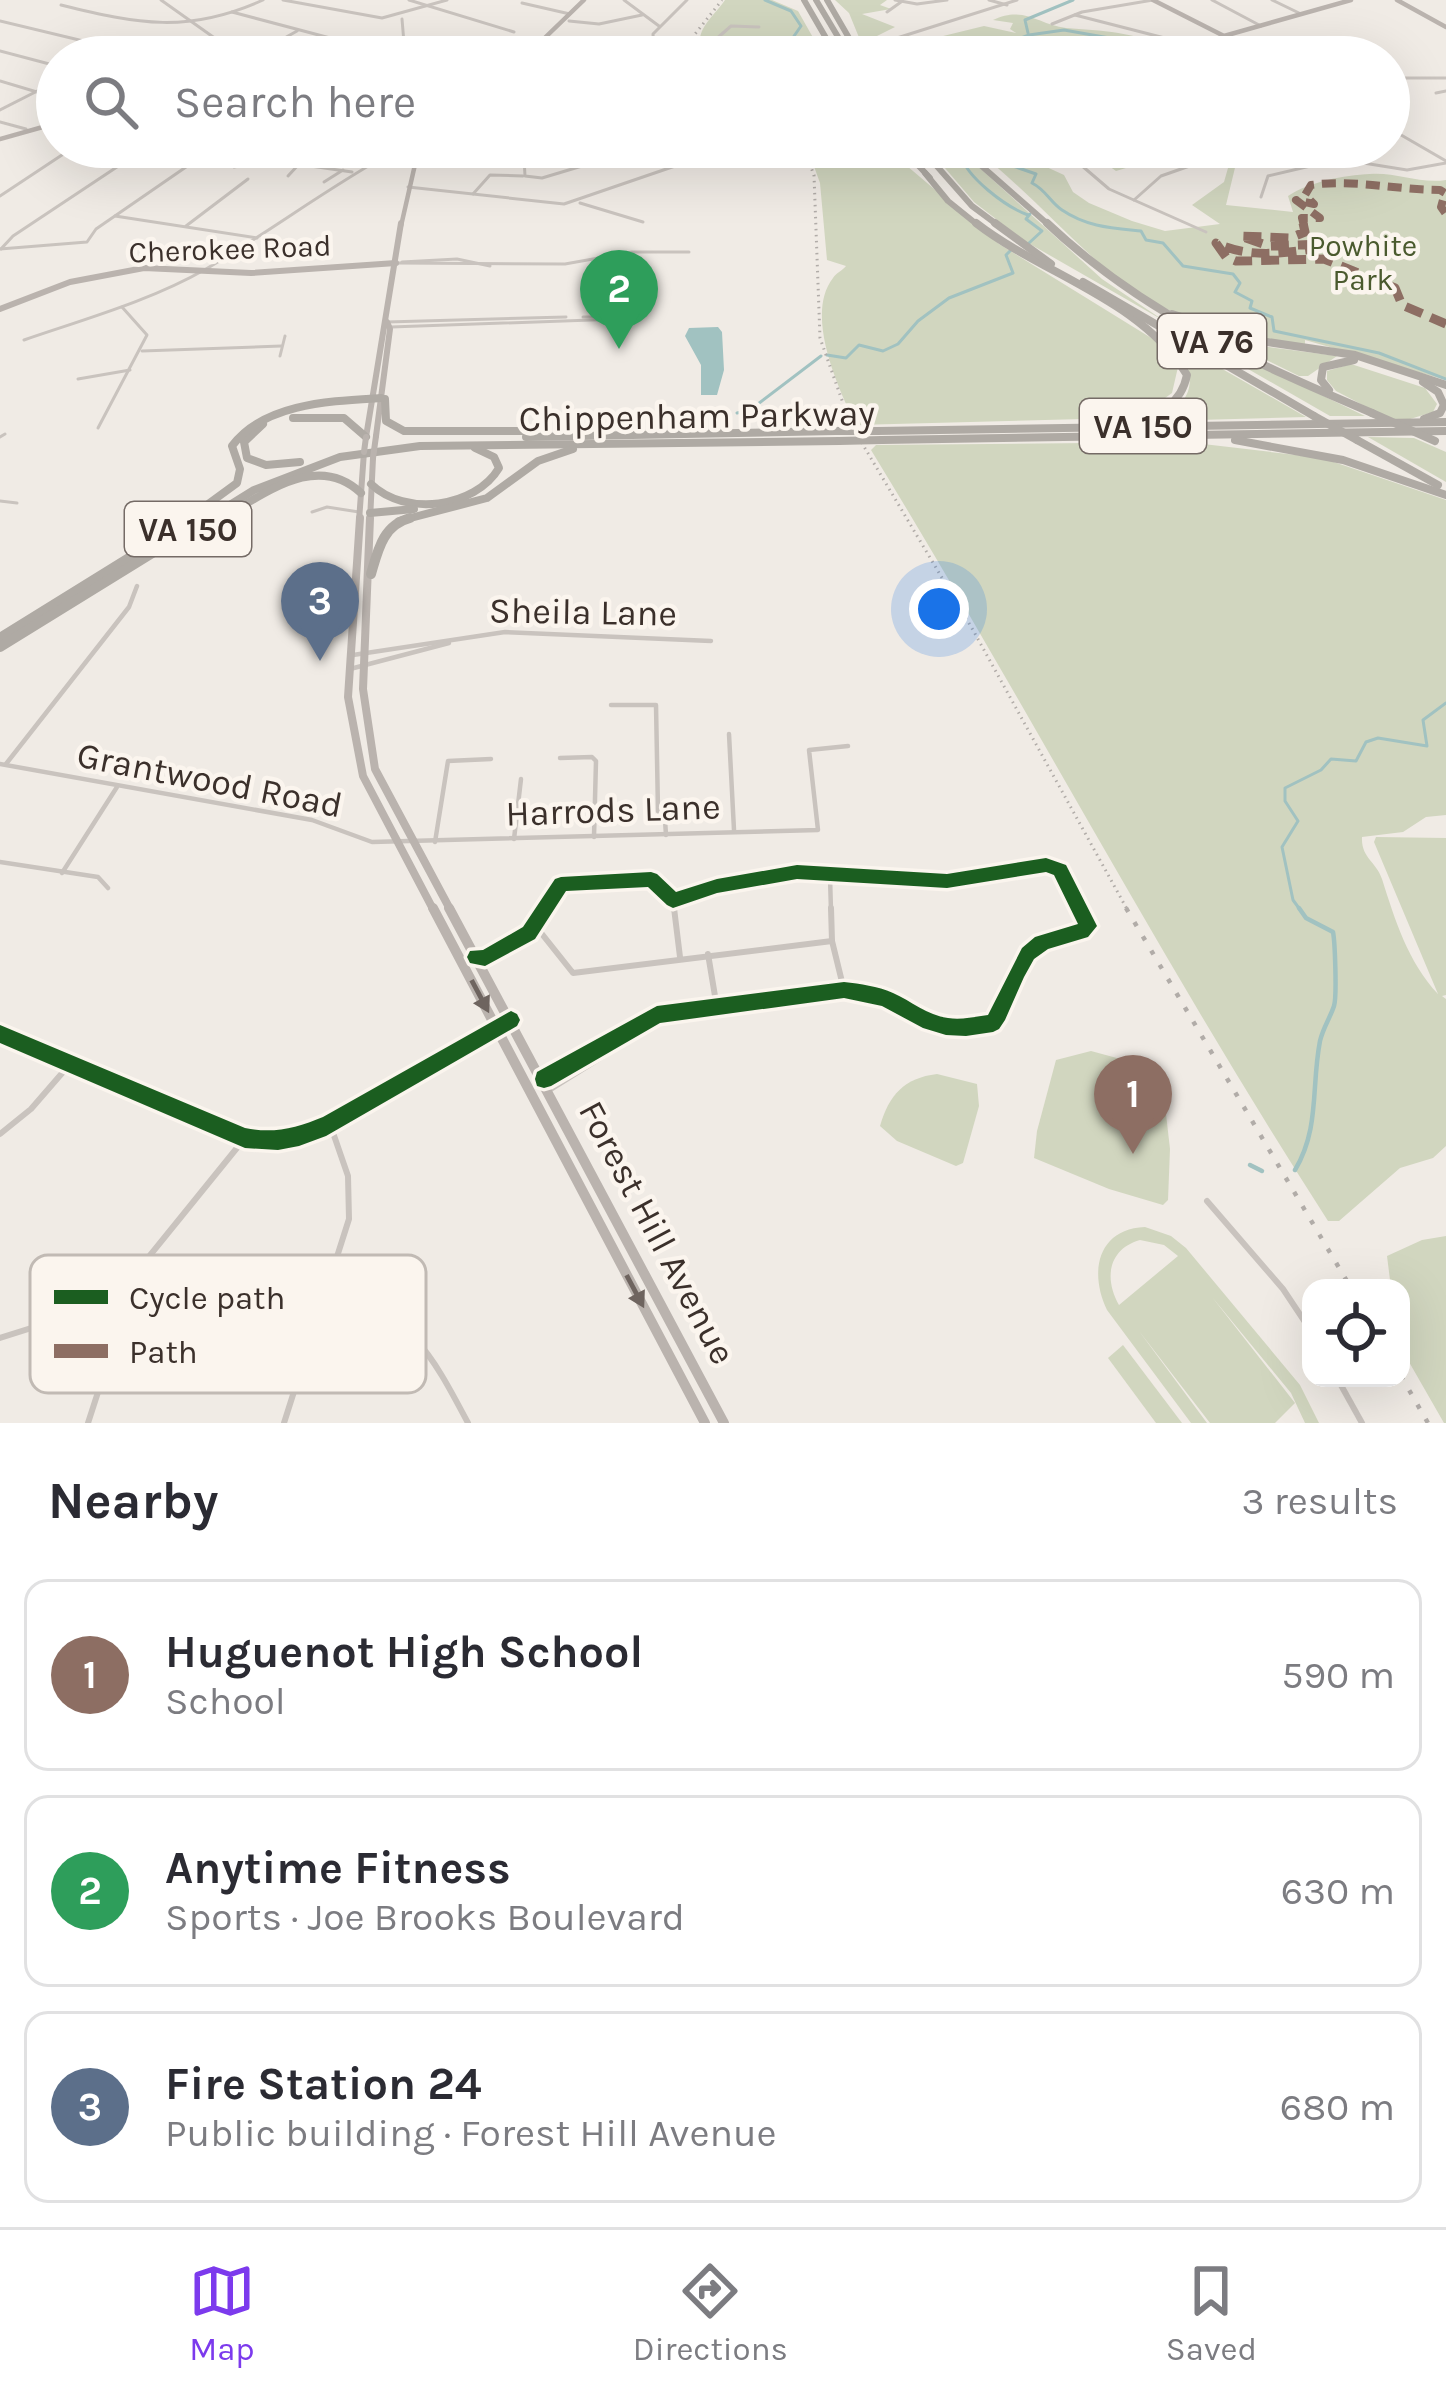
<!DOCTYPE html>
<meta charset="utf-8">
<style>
:root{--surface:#fff;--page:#f7f7f7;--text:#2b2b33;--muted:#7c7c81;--line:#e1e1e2;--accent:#7c3aed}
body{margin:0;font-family:Karla,sans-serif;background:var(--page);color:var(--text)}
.controls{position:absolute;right:36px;bottom:36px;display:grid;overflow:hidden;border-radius:24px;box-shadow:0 12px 48px #0002}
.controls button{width:108px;height:108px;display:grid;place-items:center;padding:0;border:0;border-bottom:3px solid var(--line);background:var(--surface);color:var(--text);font:60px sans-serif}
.you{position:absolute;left:939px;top:609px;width:42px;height:42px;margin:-30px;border:9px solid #fff;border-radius:50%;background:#1a73e8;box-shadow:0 0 0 18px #1a73e833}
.badge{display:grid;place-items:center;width:78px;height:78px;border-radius:50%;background:var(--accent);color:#fff;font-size:39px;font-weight:700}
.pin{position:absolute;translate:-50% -99px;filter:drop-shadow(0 3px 6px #0008)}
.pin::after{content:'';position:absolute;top:63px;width:42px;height:36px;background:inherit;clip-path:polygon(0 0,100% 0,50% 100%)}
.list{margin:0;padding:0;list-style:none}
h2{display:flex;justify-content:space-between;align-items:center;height:156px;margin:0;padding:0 48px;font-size:51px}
h2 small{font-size:39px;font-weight:400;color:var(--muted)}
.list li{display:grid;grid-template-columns:78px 1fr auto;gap:36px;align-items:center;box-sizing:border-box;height:192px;margin:0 24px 24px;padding:0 24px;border:3px solid var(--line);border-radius:24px}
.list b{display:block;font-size:45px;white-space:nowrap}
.list p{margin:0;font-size:39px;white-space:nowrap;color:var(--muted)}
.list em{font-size:39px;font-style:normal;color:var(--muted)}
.icon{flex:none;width:66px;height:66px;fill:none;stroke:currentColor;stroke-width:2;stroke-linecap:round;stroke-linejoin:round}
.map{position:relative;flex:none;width:1446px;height:1423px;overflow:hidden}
.search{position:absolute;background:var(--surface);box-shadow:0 12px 48px #0002;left:36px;right:36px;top:36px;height:132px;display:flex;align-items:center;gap:30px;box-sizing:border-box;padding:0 42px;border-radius:66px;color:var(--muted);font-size:45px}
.sheet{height:804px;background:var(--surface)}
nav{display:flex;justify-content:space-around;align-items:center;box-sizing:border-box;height:168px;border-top:3px solid var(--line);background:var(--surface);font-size:33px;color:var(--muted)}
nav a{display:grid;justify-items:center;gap:6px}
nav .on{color:var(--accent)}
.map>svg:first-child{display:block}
.green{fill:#d1d6bf;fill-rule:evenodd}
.water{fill:#a1c2c1}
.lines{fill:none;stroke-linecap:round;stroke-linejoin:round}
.stream-far1{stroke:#a1c2c1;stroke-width:3}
.stream{stroke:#a1c2c1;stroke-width:4.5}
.street-far2{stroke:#c9c3be;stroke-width:3}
.street-far1{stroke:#c9c3be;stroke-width:4.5}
.street{stroke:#c9c3be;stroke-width:6}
.secondary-far3{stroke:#bab3ae;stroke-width:4.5}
.secondary-far2{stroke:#bab3ae;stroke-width:6}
.secondary-far1{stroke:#bab3ae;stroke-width:8}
.secondary{stroke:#bab3ae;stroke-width:10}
.highway-far2{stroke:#afaaa4;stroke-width:6}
.highway-far1{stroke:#afaaa4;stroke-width:8}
.highway{stroke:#afaaa4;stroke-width:10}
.rail-far1{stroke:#b1aca8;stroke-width:3;stroke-dasharray:1.5 4.5;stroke-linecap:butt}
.rail{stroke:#b1aca8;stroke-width:4.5;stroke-dasharray:4.5 12;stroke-linecap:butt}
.secondary-bridge{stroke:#bab3ae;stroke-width:6}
.highway-bridge{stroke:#afaaa4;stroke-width:8}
.quiet-far1{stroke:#8d6e63;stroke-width:8;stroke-dasharray:14 8;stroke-linecap:butt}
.quiet{stroke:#8d6e63;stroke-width:9;stroke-dasharray:18 9;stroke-linecap:butt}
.cycleway-casing{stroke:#fbf5ee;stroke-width:7}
.cycleway{fill:#1b5e20;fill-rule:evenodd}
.oneway{fill:#6e645f}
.labels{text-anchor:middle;stroke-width:9;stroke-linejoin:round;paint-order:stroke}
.far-park-label{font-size:30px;fill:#4a5a2e;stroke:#fbf5ee}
.far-street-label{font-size:30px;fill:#3b302b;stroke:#fbf5ee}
.shield{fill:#fbf5ee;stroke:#756b66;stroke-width:3}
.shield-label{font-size:33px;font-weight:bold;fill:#3b302b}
.street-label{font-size:36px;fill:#3b302b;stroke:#fbf5ee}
.key{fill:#fbf5ee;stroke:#c1bab4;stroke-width:3}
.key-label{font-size:33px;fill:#3b302b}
</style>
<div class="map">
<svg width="1446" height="1423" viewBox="0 0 1446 1423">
<rect width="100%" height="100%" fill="#f0ebe5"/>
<g class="green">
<path d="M725 0H772L798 11 824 57H703C692 31 711 20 725 0Z"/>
<path d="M835 0H887L880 5 891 9 862 14 895 27 867 41 890 49 984 26 1016 33 1010 29 1013 23 993 20C1024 5 1039 25 1066 28 1100 31 1138 31 1167 50L1099 36H1063L1021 43 988 57H867L849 13Z"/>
<path d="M807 147H872L886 162 900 160 999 244 1161 344 1178 367 1172 393 1150 409 1122 418 856 425C839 390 804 315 833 278 836 273 842 271 846 266L827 260 820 183Z"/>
<polygon points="927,147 951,147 972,161 1102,279 1157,316 1365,416 1330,416 1023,240 974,202"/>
<path d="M972 147 1052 150 1057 156 1040 164 1064 175 1073 192 1089 203 1132 221 1165 231 1220 224 1192 205 1224 182 1230 161 1203 151 1200 157C1166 152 1147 162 1116 171L1102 161 1161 147H1240L1226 205 1293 212 1288 196C1309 182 1344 175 1370 174 1396 172 1419 184 1446 180V380L1305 340V346C1244 335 1173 322 1123 283 1070 241 1026 188 972 147Z"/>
<polygon points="1211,333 1269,347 1337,356 1308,376 1299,376"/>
<path d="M1184 347 1306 417 1160 421 1158 417C1193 404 1197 380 1180 349Z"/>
<polygon points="1351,364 1425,388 1437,404 1433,412 1397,423 1336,391 1327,380 1327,371"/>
<polygon points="1368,437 1414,438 1446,452 1446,482"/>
<path d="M1186 442 1322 458 1446 500V815L1426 817 1403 832 1362 837C1361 858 1376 861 1382 879 1395 920 1408 962 1438 994L1374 842 1376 837 1446 838V995L1442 996 1446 999V1146L1433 1158 1400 1168 1339 1221H1328C1166 970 1027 705 871 450L876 445Z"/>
<polygon points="1091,1051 1161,1070 1170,1149 1168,1200 1163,1205 1109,1189 1034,1158 1037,1131 1056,1060"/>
<path d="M937 1074 977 1084 979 1106 963 1163 956 1166 897 1141 880 1126C889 1095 904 1078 937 1074Z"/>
<path d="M1145 1227 1171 1236 1186 1248 1300 1385 1319 1423H1305L1291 1393 1212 1297 1295 1403 1275 1423H1210L1139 1331 1207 1423H1191L1107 1310C1089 1273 1097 1229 1145 1227ZM1140 1240 1164 1245 1178 1256 1119 1305C1104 1279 1108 1249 1140 1240Z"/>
<polygon points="1446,1236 1446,1423 1444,1423 1401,1348 1401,1288 1391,1288 1387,1256 1422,1240"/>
<polygon points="1123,1345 1182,1423 1156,1423 1108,1358"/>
</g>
<polygon class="water" points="689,328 718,327 722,332 724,370 717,395 701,395 701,365 685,336"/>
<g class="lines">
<g class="stream-far1">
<polyline points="765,0 791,11 801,26 792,39 764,39 759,45 830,57"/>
<polyline points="1028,33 1025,20 1073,0"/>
<polyline points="895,57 937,53 949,43 997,47 1029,35 1064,30 1155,46"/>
<path d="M936 147 961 155C966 177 1006 207 1028 215"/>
<path d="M998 147 1013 155V166L1036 174 1032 183C1046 190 1050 202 1062 210 1087 227 1112 228 1141 231L1146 240 1163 243 1183 266 1233 274 1240 283 1235 292 1252 301 1250 308 1272 317 1274 331 1379 353 1446 379"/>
<polyline points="867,152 880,151"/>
<polyline points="1029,243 1042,231 1026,219 1030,214"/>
<polyline points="827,355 846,358 859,345 883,351 898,344 918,321 949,298 1013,273 1006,255 1011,250"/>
<polyline points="737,413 750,410 821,356"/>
<polyline points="1301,911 1293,900 1282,847 1298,821 1285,801 1285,788 1321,770 1331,759 1356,761 1366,742 1378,738 1427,746 1423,720 1446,703"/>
</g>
<g class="stream">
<polyline points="1250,1165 1262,1171"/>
<path d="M1295 1170C1320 1128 1311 1087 1320 1041 1323 1028 1330 1018 1334 1006 1337 997 1335 942 1333 932L1306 918 1299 908"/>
</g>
<g class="street-far2">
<polyline points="161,0 216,39 280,57"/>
<polyline points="283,0 382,18 447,0"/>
<polyline points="409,0 514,32"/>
<polyline points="624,0 659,26"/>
<polyline points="895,0 917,4 947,0"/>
<polyline points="989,0 1007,5"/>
<polyline points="1212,0 1261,26"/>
<polyline points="1272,0 1299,13"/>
<polyline points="522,3 570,14"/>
<path d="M61 5C138 24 188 34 263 0"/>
<polyline points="232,12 349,43 431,41 498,57"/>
<polyline points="887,12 901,2"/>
<polyline points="1075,15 1192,45"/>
<polyline points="0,21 150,57"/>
<polyline points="569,21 599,24 642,15"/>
<polyline points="1052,24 1082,12 1153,0"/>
<polyline points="651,42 706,48 731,26 759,27"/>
<polyline points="878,44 1017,0"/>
<polyline points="539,45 635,57"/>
<polyline points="0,51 57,66"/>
<polyline points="251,57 297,31"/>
<polyline points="399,57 404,43 402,19"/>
<polyline points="654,57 653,34 687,0"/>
<polyline points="1029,57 1089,47 1142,57"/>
<polyline points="1151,57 1224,36 1234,45 1231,57"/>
<polyline points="1389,78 1446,78"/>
<polyline points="0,81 57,98"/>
<polyline points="1436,93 1446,91"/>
<polyline points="0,110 57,81"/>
<polyline points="0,122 26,129"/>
<polyline points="1389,128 1446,161"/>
<polyline points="1060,147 1109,189 1206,232"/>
<polygon points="560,148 582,166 542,178 525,176 524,158"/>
<polyline points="1064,151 1094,147"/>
<polyline points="1326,157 1407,170 1446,163"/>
<polyline points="234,167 269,160 352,172"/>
<polyline points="288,176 300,163"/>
<polyline points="324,182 343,170"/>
<polyline points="408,187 564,204 716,152"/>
<polyline points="473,194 490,175 523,176"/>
<polyline points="0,196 74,147"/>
<polyline points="1261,197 1268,176 1319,164 1327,147"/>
<polyline points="1134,200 1161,176 1201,162"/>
<polyline points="580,203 643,222"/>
<polyline points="115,216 257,238"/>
<polyline points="186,226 248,179"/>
<polyline points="0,249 87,242 96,229 215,147"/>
<polyline points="1,249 13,236 147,147"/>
<polyline points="402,262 457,259 490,266"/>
<polyline points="396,263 565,264 632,252 689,252"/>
<polyline points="583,317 614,317"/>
<polyline points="387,322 566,317"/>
<polyline points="391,327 619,319"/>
<path d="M24 340C85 319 150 301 206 269 271 231 330 186 396 150"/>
<polyline points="142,351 281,346"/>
<polyline points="280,356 285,336"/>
<polyline points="78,379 130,370"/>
<polyline points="98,428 147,335 122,307"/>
<polyline points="0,437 5,434"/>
<polyline points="0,501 17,503"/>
<polyline points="312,512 327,507 359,512"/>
</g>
<g class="street-far1">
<polyline points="353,655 505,632 711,641"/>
<polyline points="350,669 449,643"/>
<polyline points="611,705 656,705 658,811 665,820 666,835"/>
<polyline points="729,734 734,830"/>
<polyline points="560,758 592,757 596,761 594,837"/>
<polyline points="0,764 312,820 372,842 818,830 809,750 848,746"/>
<polyline points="6,764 129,607 137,586"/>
<polyline points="514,839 521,779"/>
<polyline points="435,842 448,761 491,759"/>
<polyline points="0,862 98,877 108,888"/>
<polyline points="62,873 117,787"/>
<polyline points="830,877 831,911"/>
<polyline points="673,900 674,911"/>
<polyline points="544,911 561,884 651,879 673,900 717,886 797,872 947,881 1046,865 1060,870 1080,911"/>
</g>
<g class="street">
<polyline points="674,908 680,957"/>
<polyline points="831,908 832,941 844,990"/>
<polyline points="534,924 573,973 832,941"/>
<polyline points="708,954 717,1008"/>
<polyline points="480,958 529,933 546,908"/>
<polyline points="463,964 534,923"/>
<path d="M0 1034 245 1138C337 1144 421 1075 496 1029"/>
<polyline points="544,1079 657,1015 844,990 886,999 946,1027 993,1023 1028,954 1042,943 1088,926 1079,908"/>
<polyline points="549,1090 608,1053 615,1041"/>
<polyline points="0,1134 31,1109 70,1064"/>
<polyline points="1207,1201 1283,1289 1311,1331"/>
<path d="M329 1289C410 1314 430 1351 468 1423"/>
<polyline points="100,1317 245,1138"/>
<polyline points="0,1338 79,1313 100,1317 112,1349 88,1423"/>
<polyline points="1337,1378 1362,1423"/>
<polyline points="284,1423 349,1219 348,1176 330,1124"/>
</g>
<g class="secondary-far3">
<polyline points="1153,0 1224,36 1351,0"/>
<polyline points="1397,0 1446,27"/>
<polyline points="525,57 584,0"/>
<polyline points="0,139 57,123"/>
<polyline points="380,147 417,150"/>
<polyline points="401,226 419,147"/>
</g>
<g class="secondary-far2">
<polyline points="0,309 70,282 144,268 251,273 396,263"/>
<polyline points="376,436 390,329 387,322"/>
<polyline points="366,437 401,223"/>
<polyline points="359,521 364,452"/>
<polyline points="370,521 373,458"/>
</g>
<g class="secondary-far1">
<polyline points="360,518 348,697 363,776 434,911"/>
<polyline points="370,518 363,689 375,769 451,911"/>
</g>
<g class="secondary">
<polyline points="433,908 705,1423"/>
<polyline points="449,908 724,1423"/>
</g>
<g class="highway-far2">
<polyline points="804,0 837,57"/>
<polyline points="816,0 850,57"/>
<polyline points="827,0 860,57"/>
<polyline points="901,147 930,178"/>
<polyline points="920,147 972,206 999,226"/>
<polyline points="960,147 1050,226"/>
<polyline points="925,173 948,201 979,226"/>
</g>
<g class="highway-far1">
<path d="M976 223C1043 275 1141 299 1187 375 1181 405 1159 414 1131 421"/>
<polyline points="995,223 1051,264"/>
<path d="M1047 223C1142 313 1252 362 1372 413"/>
<polyline points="1083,282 1314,416"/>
<polyline points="1172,314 1254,340 1355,355 1446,385"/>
<polyline points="1423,382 1438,392 1444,405 1440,413 1424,419"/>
<polyline points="1329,390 1321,380 1323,367 1354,360"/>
<polyline points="385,399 386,421 404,431 534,431"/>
<polyline points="293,418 344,418 366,437"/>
<polyline points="263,424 244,442 247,458 266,465 300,462"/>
<polyline points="877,431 1446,422"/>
<polyline points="526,437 835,431"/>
<polyline points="882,440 1446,431"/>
<polyline points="1235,440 1343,460 1446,495"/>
<polyline points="1357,440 1438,485"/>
<path d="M371 484C405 517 475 508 499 468L494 457 475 448"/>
<polyline points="370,513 414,509"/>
<path d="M185 521 237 483 240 469 232 446C264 403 331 401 381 398"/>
<polyline points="204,521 254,490 340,457 420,446 839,441"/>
<path d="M216 521C262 497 315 450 361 493"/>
<polyline points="399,521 487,498 538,461 573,449"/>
</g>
<g class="highway">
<polyline points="204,527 221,518"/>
<polyline points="176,528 190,518"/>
<path d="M371 574C378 550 383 525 410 518"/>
<polyline points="0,638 179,527"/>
<polyline points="0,647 209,518"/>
</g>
<g class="rail-far1">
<polyline points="699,57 695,34 722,0"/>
<polyline points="803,147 814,175 820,338 850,423 973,630 1128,911"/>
</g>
<g class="rail">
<polyline points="1126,908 1351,1288"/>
<polyline points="1401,1376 1428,1423"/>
</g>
<g class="secondary-bridge">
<polyline points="364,452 366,437"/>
<polyline points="373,458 376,436"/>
</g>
<g class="highway-bridge">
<polyline points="1372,413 1435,441"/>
<polyline points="1314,416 1357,440"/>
<polyline points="835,431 877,431"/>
<polyline points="839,441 882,440"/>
</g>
<path class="quiet-far1" d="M1304 226 1302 218H1320L1296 200 1314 204 1305 195 1311 185C1355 179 1396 190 1440 190L1445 193 1441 207 1446 214"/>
<path class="quiet" d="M1303 223 1305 232 1290 238 1240 236 1269 246 1323 244 1320 248C1283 253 1251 259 1216 243L1226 257 1236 261 1324 259 1395 288 1402 305 1446 324"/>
<defs>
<g id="cycleway">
<path d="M1046 858 1066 865 1097 926 1088 937 1048 949 1034 959 1024 977 1005 1020 999 1029 993 1032 966 1036 946 1035 923 1028 882 1006 844 998 660 1023 551 1086 544 1088 537 1086 535 1079 537 1072 657 1006 844 982C861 984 877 986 893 993 911 1001 927 1015 948 1018 961 1020 974 1017 988 1015L1022 948 1035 937 1078 924 1054 875 1046 872 947 888 797 879 717 893 673 908 667 905 648 887 566 891 535 939 485 966 470 963 467 957 470 951 483 950 523 927 555 879 561 877 651 872 657 874 676 892 717 879 797 865 947 874Z"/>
<path d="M511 1011 517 1014 520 1020 517 1026 326 1136 299 1146 278 1150 245 1148 0 1043V1025L245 1128C273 1134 297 1128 323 1117Z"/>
</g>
</defs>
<use href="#cycleway" class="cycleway-casing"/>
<use href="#cycleway" class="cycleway"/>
</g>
<defs><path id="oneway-solid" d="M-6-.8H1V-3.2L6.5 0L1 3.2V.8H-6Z" transform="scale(3)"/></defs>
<g class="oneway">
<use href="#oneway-solid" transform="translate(480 996) rotate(62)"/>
<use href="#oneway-solid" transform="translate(635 1291) rotate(62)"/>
</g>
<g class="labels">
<g class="far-park-label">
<text x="1363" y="256">Powhite<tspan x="1363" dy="34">Park</tspan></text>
</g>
<g class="far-street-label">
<text transform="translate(230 249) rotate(-2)" y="10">Cherokee Road</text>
</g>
<g class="shield">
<rect x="1158" y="314" width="108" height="54" rx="9"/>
<rect x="1080" y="399" width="126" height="54" rx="9"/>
<rect x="125" y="502" width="126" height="54" rx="9"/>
</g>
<g class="shield-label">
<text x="1212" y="353">VA 76</text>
<text x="1143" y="438">VA 150</text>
<text x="188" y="541">VA 150</text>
</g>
<g class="street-label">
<text transform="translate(697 415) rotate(-1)" y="13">Chippenham Parkway</text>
<text transform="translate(583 611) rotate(1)" y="13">Sheila Lane</text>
<text transform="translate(210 779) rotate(11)" y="13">Grantwood Road</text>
<text transform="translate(613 809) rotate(-2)" y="13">Harrods Lane</text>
<text transform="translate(658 1232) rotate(62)" y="13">Forest Hill Avenue</text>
</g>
</g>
<rect x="30" y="1255" width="396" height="138" rx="18" class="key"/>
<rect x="54" y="1290" width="54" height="14" fill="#1b5e20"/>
<rect x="54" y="1344" width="54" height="14" fill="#8d6e63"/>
<g class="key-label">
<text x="129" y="1309">Cycle path</text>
<text x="129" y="1363">Path</text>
</g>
</svg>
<div class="controls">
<button><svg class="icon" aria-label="locate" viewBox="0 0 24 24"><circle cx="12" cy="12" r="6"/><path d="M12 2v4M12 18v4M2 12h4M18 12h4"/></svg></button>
</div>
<div class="you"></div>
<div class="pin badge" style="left:1133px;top:1154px;background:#8d6e63">1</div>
<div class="pin badge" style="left:619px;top:349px;background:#2e9e5b">2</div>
<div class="pin badge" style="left:320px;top:661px;background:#5c6f8a">3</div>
<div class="search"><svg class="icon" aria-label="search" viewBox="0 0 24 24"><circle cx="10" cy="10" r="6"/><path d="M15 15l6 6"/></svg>Search here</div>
</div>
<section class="sheet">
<h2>Nearby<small>3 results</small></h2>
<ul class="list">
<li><span class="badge" style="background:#8d6e63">1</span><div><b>Huguenot High School</b><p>School</p></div><em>590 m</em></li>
<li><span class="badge" style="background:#2e9e5b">2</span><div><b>Anytime Fitness</b><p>Sports · Joe Brooks Boulevard</p></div><em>630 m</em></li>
<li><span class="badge" style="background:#5c6f8a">3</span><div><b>Fire Station 24</b><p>Public building · Forest Hill Avenue</p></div><em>680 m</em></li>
</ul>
</section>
<nav>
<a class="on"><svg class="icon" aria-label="map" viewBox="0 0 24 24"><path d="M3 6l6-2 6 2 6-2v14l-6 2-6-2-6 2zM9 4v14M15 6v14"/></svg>Map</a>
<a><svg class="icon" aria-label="directions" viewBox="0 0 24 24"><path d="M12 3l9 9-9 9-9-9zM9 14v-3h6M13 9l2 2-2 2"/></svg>Directions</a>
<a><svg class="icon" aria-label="saved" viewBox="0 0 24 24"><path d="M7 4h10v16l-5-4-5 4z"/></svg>Saved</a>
</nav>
